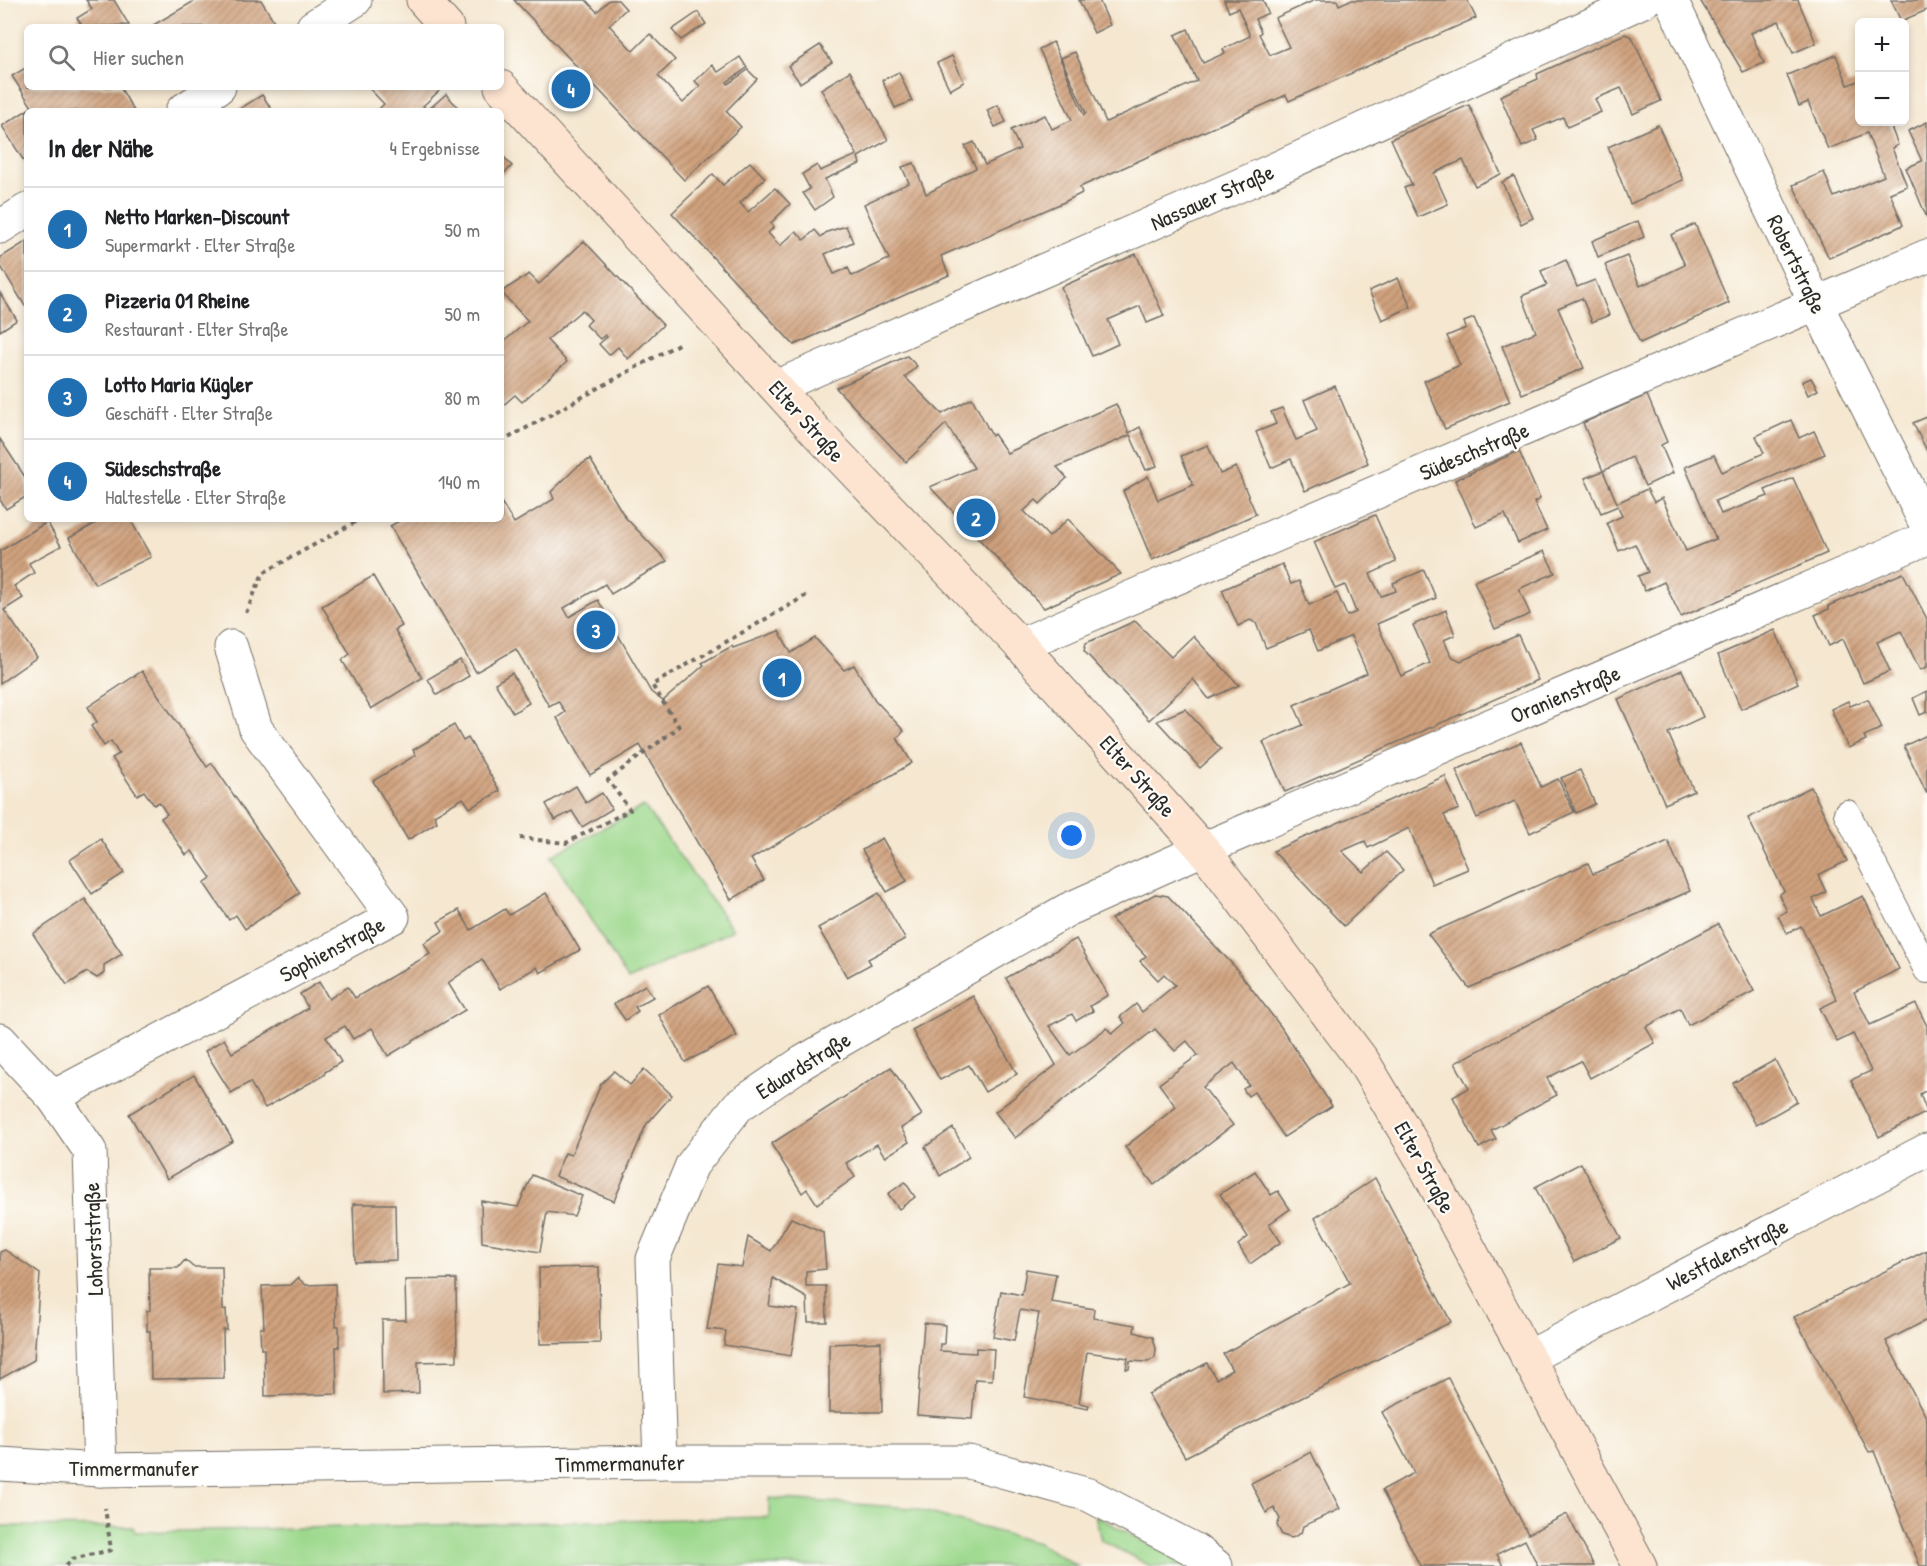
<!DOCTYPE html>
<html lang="de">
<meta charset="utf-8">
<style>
:root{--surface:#fff;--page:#f6f6f6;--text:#202124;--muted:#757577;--line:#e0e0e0;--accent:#1f6fb2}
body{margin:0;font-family:"Patrick Hand",sans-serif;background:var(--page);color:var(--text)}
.controls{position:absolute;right:18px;top:18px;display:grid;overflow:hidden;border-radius:9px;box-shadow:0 3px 9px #0003}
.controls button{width:54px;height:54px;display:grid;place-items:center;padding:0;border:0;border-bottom:2px solid var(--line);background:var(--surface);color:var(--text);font:30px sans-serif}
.you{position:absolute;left:1072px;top:836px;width:21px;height:21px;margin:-15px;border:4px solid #fff;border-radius:50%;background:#1a73e8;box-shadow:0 0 0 9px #1a73e833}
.badge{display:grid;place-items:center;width:39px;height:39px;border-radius:50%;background:var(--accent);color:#fff;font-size:20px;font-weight:700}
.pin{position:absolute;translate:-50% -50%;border:3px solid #fff;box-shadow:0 2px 6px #0006}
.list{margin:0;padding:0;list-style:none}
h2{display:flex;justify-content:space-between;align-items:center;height:78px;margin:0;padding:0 24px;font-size:26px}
h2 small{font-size:20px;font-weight:400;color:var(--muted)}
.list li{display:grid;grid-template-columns:39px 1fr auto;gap:18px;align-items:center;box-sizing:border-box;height:84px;padding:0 24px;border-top:2px solid var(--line)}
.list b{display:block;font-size:22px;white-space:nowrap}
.list p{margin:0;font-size:20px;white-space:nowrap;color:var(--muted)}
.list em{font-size:20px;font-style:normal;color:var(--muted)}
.icon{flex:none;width:33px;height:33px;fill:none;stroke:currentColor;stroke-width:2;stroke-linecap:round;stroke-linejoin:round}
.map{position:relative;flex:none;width:1927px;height:1566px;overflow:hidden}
.search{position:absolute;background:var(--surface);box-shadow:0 3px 9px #0003;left:24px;top:24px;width:480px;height:66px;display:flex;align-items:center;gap:15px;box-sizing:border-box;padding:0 21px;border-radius:9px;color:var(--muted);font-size:22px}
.panel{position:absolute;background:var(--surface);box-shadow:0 3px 9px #0003;left:24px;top:108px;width:480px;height:414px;border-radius:9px}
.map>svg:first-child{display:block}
.green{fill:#9cd88c;stroke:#64825c;stroke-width:1.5}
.building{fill:url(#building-hatch)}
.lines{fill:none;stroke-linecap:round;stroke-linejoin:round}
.service-casing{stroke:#726d65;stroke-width:28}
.minor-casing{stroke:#726d65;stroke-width:35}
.secondary-casing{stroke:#726d65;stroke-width:35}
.path{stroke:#726d65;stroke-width:4;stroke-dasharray:4.5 4.5;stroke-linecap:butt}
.service{stroke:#fff;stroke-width:26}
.minor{stroke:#fff;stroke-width:33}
.secondary{stroke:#fde4d1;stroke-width:33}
.labels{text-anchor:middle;stroke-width:4.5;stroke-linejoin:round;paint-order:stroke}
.street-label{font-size:22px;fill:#2b2b2b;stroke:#fdfcf7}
</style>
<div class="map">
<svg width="1927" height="1566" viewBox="0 0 1927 1566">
<defs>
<pattern id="building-hatch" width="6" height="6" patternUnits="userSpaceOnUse" patternTransform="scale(1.5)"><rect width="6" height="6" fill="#d0a27e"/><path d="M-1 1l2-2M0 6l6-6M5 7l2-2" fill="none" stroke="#a98467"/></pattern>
</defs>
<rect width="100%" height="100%" fill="#fdfcf7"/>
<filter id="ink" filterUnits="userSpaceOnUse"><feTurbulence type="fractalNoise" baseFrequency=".0167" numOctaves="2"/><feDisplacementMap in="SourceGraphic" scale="12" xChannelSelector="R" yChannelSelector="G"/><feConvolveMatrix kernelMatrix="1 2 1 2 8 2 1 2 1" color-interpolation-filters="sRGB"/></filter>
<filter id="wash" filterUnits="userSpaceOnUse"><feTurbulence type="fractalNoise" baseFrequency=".008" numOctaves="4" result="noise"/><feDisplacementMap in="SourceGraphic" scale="24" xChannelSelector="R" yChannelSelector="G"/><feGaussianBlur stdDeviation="1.35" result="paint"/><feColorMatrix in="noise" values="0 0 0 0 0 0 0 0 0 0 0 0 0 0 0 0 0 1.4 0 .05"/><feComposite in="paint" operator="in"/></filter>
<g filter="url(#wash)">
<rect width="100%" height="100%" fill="#f5e7d0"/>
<g class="green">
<polygon points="644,806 733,930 628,980 551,856"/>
<polygon points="769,1498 912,1508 1038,1543 1078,1566 0,1566 0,1526 133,1527 135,1532 769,1517"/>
<polygon points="1095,1515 1188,1566 1150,1566 1101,1540"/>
</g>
<g id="blocks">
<g class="building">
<polygon points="86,0 114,0 129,25 83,27 77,18 92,9"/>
<polygon points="196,0 261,0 277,26 150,27"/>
<polygon points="514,0 586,0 597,12 609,0 618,0 626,9 609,25 633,51 650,34 675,60 658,76 683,103 700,86 695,81 712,65 718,72 740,57 747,68 727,82 728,84 748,70 757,79 726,111 741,127 684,180"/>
<polygon points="1079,0 1099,0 1110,25 1094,33"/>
<polygon points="1224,0 1263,0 1268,13 1255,19 1261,32 1259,34 1270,55 1289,47 1275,18 1315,0 1337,0 1339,5 1350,0 1467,0 1476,18 1289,101 1286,95 1080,187 1082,193 1062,203 941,256 949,275 794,345 672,213 713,174 723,185 750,162 765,178 740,203 748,212 775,188 790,204 771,223 774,227 768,233 780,246 796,231 804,240 815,230 821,237 827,232 846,226 853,242 825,254 834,274 848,268 852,276 857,274 889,259 864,204 909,183 902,167 914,163 926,194 976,168 965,146 974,142 985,165 1020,149 1011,130 1045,115 1052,129 1072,120 1039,49 1053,42 1084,115 1086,113 1061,58 1075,52 1106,122 1197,81 1175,35 1188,29 1203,63 1225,53 1223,49 1250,36 1238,8 1229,12"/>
<polygon points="1700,0 1798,0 1816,43 1793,53 1779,21 1751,33 1764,63 1743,72"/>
<polygon points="1891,0 1927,0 1927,10 1901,21"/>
<polygon points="698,12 706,24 681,40 672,30"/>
<polygon points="1625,34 1632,37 1661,101 1633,114 1621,88 1595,99 1601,112 1567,127 1563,117 1533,130 1538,140 1522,147 1500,96 1538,79 1537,74"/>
<polygon points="820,45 832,62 800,83 788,66"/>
<polygon points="1836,55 1848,85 1860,80 1860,122 1889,122 1898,145 1892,148 1907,186 1890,193 1903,225 1829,258 1793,185 1824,172 1834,197 1884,176 1867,133 1828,149 1808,102 1799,106 1787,75"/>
<polygon points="952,56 964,82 950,90 937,63"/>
<polygon points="27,67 27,87 120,87 134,111 27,111 27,166 2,126 32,107 12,76"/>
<polygon points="850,71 888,140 858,157 860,164 825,179 833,197 815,210 803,193 810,189 802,174 817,165 820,171 857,155 821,89"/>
<polygon points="899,72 912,101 895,108 882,80"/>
<polygon points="368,87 439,87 441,89 423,106 428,110 446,94 461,111 377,111 384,104"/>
<polygon points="262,95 273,111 236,111"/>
<polygon points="998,105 1006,122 995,127 987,110"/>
<polygon points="1469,105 1501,174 1475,186 1463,160 1434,173 1448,204 1418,217 1404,188 1412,185 1391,139"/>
<polygon points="1927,122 1927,218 1906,168 1922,161 1908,131"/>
<polygon points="1658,125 1683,180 1630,204 1608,147"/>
<polygon points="501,154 512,166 501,176"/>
<polygon points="1514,176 1533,218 1521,224 1502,182"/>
<polygon points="1638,221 1644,237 1598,257 1592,241"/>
<polygon points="1695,224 1729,303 1640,343 1605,265 1627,256 1640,286 1662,276 1685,265 1671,235"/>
<polygon points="27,241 27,305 25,306 0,265 0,258"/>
<polygon points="584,241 663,325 628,359 618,347 609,355 599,344 607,337 605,335 600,339 586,325 591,320 582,310 547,340 567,362 522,402 515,395 501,407 501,344 528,321 501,292 529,274 539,284"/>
<polygon points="1136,254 1164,316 1147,323 1140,306 1108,320 1118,344 1092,356 1061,287"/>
<polygon points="1566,260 1577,287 1595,280 1609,315 1592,322 1582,298 1558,308 1584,368 1522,394 1502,346 1536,332 1522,296 1547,285 1541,271"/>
<polygon points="1398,278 1411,307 1382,320 1369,291"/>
<polygon points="0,293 17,320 0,331"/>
<polygon points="1474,318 1510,401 1445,429 1424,381 1460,365 1447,336 1466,328 1464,322"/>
<polygon points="907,356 917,366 905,377 942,414 972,398 992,436 994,434 1007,453 1116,404 1129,433 1140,427 1157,466 1146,470 1130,435 1057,467 1067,478 1040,504 1036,500 1024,511 1049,537 1068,519 1121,574 1044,608 930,487 974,468 946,424 906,462 836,388"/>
<polygon points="1811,378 1818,390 1808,395 1802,382"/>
<polygon points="1335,386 1368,463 1305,491 1291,459 1271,468 1256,432 1276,424 1271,412 1282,408 1296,440 1317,431 1304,400"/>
<polygon points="1647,395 1667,442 1661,445 1673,473 1645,486 1632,457 1603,471 1617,503 1647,489 1654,502 1662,498 1686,551 1716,539 1685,467 1714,455 1722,472 1764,453 1756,436 1791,420 1799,438 1814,431 1825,454 1715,501 1721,514 1768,496 1765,490 1793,478 1827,553 1681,617 1664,582 1645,591 1638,576 1648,572 1635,544 1619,551 1607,523 1622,516 1618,506 1601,513 1585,478 1603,471 1583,423"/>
<polygon points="1927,417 1927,451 1913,423"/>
<polygon points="0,439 27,480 27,496 6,509 0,500"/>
<polygon points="1208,445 1220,474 1236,467 1256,514 1152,560 1123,491 1148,476 1158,500 1193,485 1181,456"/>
<polygon points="1519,451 1540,499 1534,502 1547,530 1518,543 1505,514 1476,527 1455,480"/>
<polygon points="590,459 625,517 667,561 611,594 605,584 564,608 569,617 598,600 651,692 663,701 704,665 702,663 732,646 733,648 779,631 791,653 815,638 844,670 854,665 875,700 904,731 897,738 912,763 751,859 764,880 731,900 640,745 590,775 557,718 565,712 558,701 549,706 516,649 476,672 390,526 403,519 501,519 501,502 514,523 554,499 551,492 577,467"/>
<polygon points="1375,515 1396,562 1370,574 1381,596 1396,591 1393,583 1424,570 1436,598 1377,624 1401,676 1430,663 1413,625 1446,610 1455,635 1444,640 1451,656 1461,661 1518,635 1538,680 1285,792 1263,742 1303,725 1294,705 1367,673 1351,636 1318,651 1309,630 1266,648 1256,623 1250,620 1238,626 1222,590 1282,564 1291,584 1299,581 1309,605 1337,593 1347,616 1356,612 1345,585 1335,589 1314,542"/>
<polygon points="103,519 130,519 151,557 95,584 69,538"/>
<polygon points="47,522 61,546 29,563 34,573 14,586 23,598 4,610 37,657 0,683 0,551"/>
<polygon points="1544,551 1555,573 1519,589 1530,614 1495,629 1474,581"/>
<polygon points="1903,573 1927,619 1927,667 1920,670 1901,631 1877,642 1890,671 1863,683 1843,639 1829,646 1815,615 1829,609 1828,606"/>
<polygon points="373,576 402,626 395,630 422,678 371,709 342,660 350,654 322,606"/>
<polygon points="1135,621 1171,657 1193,636 1239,685 1209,699 1193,679 1149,720 1084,651 1086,643"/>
<polygon points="1775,630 1798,683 1741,709 1718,655"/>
<polygon points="460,660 469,676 437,695 428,679"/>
<polygon points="1682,670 1703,717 1668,733 1694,791 1665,804 1618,699"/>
<polygon points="142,671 207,767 212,763 300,893 245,929 236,915 229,920 204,883 211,878 192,851 186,855 161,818 167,814 159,802 154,805 144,791 137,795 112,758 119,754 111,741 104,746 91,726 97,722 88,707"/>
<polygon points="512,673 529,703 513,713 495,683"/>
<polygon points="1927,691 1927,712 1920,715 1913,698"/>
<polygon points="1868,699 1882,728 1864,736 1866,740 1848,748 1831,709 1848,701 1850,706"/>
<polygon points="1185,709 1221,749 1200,768 1157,721"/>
<polygon points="454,725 463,741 468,738 500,791 470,808 463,798 434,815 437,822 408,840 373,781 416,755 413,750"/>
<polygon points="1927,735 1927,794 1904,746"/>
<polygon points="1521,742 1541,787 1558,779 1574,812 1530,833 1515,801 1477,818 1456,770"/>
<polygon points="1580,770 1595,804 1576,813 1561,778"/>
<polygon points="1445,776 1459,809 1444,815 1468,869 1432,884 1409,828 1368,848 1365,841 1342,851 1363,872 1386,852 1403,870 1344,926 1273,851"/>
<polygon points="576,786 586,803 602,793 612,809 582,827 572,811 555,820 546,804"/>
<polygon points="1811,787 1847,861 1818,875 1826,892 1813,899 1821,916 1863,896 1899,969 1854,992 1870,1025 1916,1004 1927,1026 1927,1090 1920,1094 1927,1112 1879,1137 1851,1080 1871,1071 1853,1034 1837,1042 1820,1008 1837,1000 1801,926 1787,933 1778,916 1787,911 1779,895 1784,891 1748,818"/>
<polygon points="882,838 907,881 887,892 862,850"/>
<polygon points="101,839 124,873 92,894 70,860"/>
<polygon points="1668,841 1690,891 1469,988 1428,934 1588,863 1593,874"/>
<polygon points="546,893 580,950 540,973 537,967 500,989 482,959 448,983 465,1010 388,1056 372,1028 353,1039 345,1026 326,1037 341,1062 325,1072 324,1075 265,1108 250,1082 231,1093 205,1051 224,1039 232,1053 270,1031 308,1008 300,994 319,982 329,999 348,987 355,998 430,954 424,943 443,931 438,922 459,910 471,930 505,909 509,915"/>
<polygon points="879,893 905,939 868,959 871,964 847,977 818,928"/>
<polygon points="1155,894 1168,896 1235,967 1281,1027 1332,1106 1284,1137 1254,1092 1248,1096 1243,1089 1249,1085 1234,1063 1203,1087 1233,1125 1154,1185 1125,1147 1176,1107 1159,1084 1198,1055 1187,1041 1175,1051 1155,1029 1015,1138 995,1112 1056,1065 1006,978 1076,939 1108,995 1090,1006 1093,1011 1076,1021 1072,1014 1049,1026 1070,1055 1107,1028 1112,1034 1125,1023 1120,1017 1136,1004 1142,1012 1175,985 1164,974 1158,980 1140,961 1146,956 1111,919"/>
<polygon points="85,899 122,954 104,965 104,973 97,978 87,972 67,985 33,934"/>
<polygon points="1718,924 1754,991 1688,1025 1680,1008 1646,1027 1655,1043 1590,1078 1581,1061 1547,1078 1557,1095 1491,1130 1496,1139 1479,1148 1453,1097 1469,1088 1455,1063"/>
<polygon points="645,985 653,997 635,1007 638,1011 625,1020 614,1004"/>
<polygon points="708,986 737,1036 685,1062 659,1015"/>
<polygon points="973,996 1017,1074 985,1092 969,1065 940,1080 912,1030"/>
<polygon points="1775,1060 1797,1102 1756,1125 1733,1083"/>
<polygon points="891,1067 922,1115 901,1128 909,1142 885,1157 877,1144 846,1163 855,1177 817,1204 807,1189 802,1193 771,1144"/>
<polygon points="644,1069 672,1095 646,1125 614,1201 555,1176 565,1153 571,1155 601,1084 614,1071 630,1085"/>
<polygon points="194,1075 233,1141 167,1179 129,1114"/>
<polygon points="953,1128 969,1157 940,1176 925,1147"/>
<polygon points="1581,1163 1621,1238 1574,1262 1535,1187"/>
<polygon points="1255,1171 1271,1195 1278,1191 1290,1209 1269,1224 1281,1242 1250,1264 1238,1245 1248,1237 1220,1194"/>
<polygon points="532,1175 582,1196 574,1216 547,1212 540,1252 482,1242 481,1201 518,1207"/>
<polygon points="1375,1178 1451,1322 1185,1457 1148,1394 1207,1363 1216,1379 1232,1370 1223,1354 1350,1283 1315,1218"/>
<polygon points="905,1182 915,1197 899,1209 888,1194"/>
<polygon points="353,1204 395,1204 396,1260 355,1262"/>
<polygon points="791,1218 823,1232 826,1269 806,1271 806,1286 826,1286 827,1322 808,1322 807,1298 773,1278 769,1306 798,1310 791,1356 724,1345 726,1331 707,1329 718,1264 742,1267 748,1237 771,1251"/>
<polygon points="5,1250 40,1274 34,1360 0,1379 0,1252"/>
<polygon points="1927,1250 1927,1320 1886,1341 1927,1419 1927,1566 1920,1566 1874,1451 1869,1452 1794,1317"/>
<polygon points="185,1260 193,1267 222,1267 223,1310 226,1309 227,1330 223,1330 224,1378 151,1379 150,1331 147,1331 147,1311 150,1310 149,1268 178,1268"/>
<polygon points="599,1267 600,1343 540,1344 539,1268"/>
<polygon points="1026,1269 1056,1274 1051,1302 1094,1309 1093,1318 1135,1325 1134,1332 1153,1337 1156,1349 1155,1358 1148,1362 1130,1361 1129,1369 1126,1369 1128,1358 1087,1352 1079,1403 1089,1405 1088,1409 1024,1397 1039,1313 1020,1310 1014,1341 993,1337 1001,1291 1022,1295"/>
<polygon points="298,1278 306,1285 335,1284 336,1326 339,1326 339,1347 336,1347 337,1394 265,1396 264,1349 261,1349 260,1328 264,1328 262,1286 291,1285"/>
<polygon points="456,1279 457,1361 418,1362 419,1393 383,1394 382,1320 406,1320 405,1280"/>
<polygon points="924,1323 945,1325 944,1344 940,1344 940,1351 976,1353 976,1348 994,1349 992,1380 975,1379 972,1419 917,1415"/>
<polygon points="881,1342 882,1412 829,1412 829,1344"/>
<polygon points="1448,1378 1528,1534 1567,1514 1594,1566 1538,1566 1525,1540 1497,1554 1503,1566 1420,1566 1382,1490 1414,1473 1382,1412"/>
<polygon points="1311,1452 1340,1509 1303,1526 1301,1533 1292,1538 1282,1535 1277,1525 1280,1519 1274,1508 1266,1513 1251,1483"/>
</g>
</g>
</g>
<g filter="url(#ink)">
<use href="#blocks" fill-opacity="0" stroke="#726d65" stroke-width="1.5"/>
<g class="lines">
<defs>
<polyline id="service" points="1847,813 1927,970"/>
<g id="minor">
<polyline points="1671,0 1816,304 1927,526"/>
<polyline points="313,27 355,0"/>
<polyline points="182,111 219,87"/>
<polyline points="0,227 27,210"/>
<polyline points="776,387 1247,182 1645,0"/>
<polyline points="1020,645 1927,256"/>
<polyline points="0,1040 53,1097 90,1151 100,1470"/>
<polyline points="53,1097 393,917 256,729 231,647"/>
<polyline points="1527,1358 1927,1150"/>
<polyline points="660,1462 653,1259 692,1165 738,1106 803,1062 1067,910 1203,849 1927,538"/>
<polyline points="0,1464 100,1470 660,1462 969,1462 1089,1495 1195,1550 1216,1566"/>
</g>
<g id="secondary">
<polyline points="423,0 447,27"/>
<polyline points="501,87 820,436 1020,645 1203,849 1363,1061 1418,1153 1640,1566"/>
</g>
</defs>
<use href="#service" class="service-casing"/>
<use href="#minor" class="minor-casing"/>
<use href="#secondary" class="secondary-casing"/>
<g class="path">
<polyline points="501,442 682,342"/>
<polyline points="246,613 263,573 361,519"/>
<polyline points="520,838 566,843 630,810 608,780 679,727 652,685 807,595"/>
<polyline points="66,1566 72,1559 111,1550 105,1508"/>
</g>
<use href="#service" class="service"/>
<use href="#minor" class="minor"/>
<use href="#secondary" class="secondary"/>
</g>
</g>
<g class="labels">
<g class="street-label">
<text transform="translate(1212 197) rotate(-24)" y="8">Nassauer Straße</text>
<text transform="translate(1797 264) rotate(64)" y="8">Robertstraße</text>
<text transform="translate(807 421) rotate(48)" y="8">Elter Straße</text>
<text transform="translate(1474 451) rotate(-23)" y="8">Südeschstraße</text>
<text transform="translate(1565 694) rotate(-23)" y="8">Oranienstraße</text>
<text transform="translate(1138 776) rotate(48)" y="8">Elter Straße</text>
<text transform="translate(332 949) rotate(-28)" y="8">Sophienstraße</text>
<text transform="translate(803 1065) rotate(-32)" y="8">Eduardstraße</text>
<text transform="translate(1425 1167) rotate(61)" y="8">Elter Straße</text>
<text transform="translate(93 1239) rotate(-92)" y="8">Lohorststraße</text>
<text transform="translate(1727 1254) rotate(-27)" y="8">Westfalenstraße</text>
<text transform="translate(620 1463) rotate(-1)" y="8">Timmermanufer</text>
<text x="134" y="1476">Timmermanufer</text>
</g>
</g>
</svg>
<div class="controls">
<button>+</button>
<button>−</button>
</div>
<div class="you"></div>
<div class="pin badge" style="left:782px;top:678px">1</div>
<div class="pin badge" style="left:976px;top:518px">2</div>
<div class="pin badge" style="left:596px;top:630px">3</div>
<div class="pin badge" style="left:571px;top:89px">4</div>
<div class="search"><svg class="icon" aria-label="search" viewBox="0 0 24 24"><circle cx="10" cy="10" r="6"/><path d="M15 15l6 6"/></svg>Hier suchen</div>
<section class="panel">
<h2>In der Nähe<small>4 Ergebnisse</small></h2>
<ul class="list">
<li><span class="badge">1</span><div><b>Netto Marken-Discount</b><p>Supermarkt · Elter Straße</p></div><em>50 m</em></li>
<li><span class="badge">2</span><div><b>Pizzeria 01 Rheine</b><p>Restaurant · Elter Straße</p></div><em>50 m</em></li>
<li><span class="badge">3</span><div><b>Lotto Maria Kügler</b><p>Geschäft · Elter Straße</p></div><em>80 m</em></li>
<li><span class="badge">4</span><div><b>Südeschstraße</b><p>Haltestelle · Elter Straße</p></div><em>140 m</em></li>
</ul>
</section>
</div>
